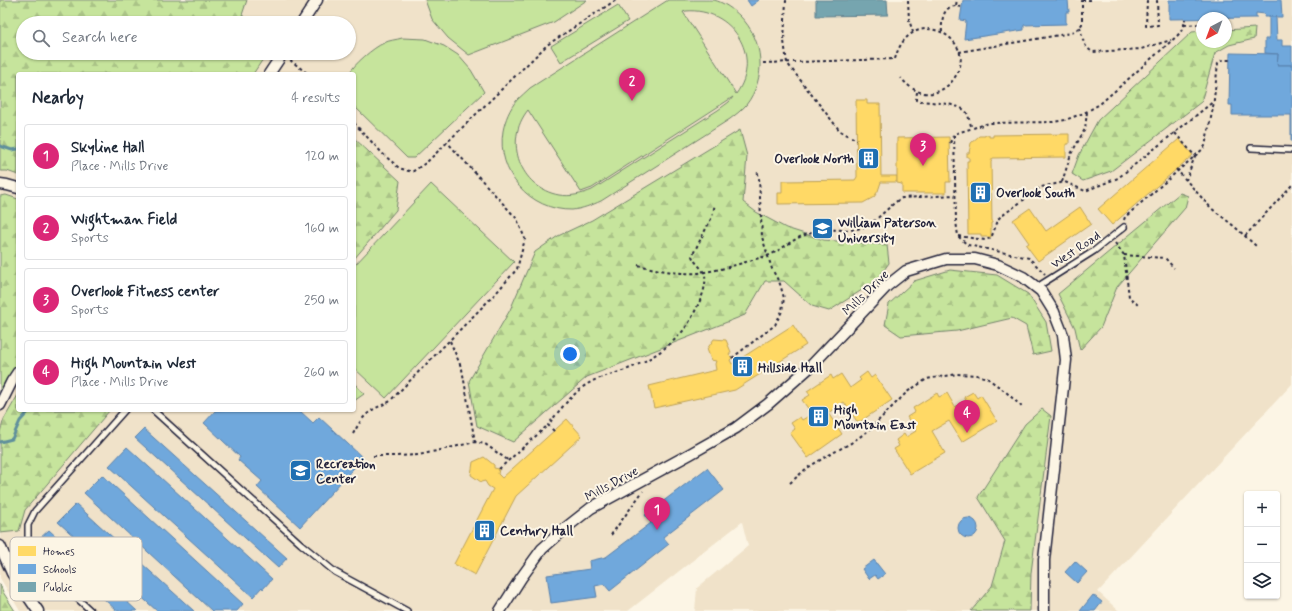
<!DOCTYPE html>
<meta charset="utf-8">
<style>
:root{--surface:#fff;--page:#f6f6f7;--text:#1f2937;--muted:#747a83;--line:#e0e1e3;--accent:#db2777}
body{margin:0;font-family:Mynerve,sans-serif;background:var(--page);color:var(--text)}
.controls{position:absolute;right:12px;bottom:12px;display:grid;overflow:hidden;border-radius:4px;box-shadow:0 1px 3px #0004}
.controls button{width:36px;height:36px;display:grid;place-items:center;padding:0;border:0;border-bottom:1px solid var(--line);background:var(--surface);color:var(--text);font:20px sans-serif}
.compass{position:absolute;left:1196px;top:12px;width:36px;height:36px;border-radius:50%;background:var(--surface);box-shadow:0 1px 3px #0004;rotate:221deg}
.you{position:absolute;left:570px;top:354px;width:14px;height:14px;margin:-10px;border:3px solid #fff;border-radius:50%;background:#1a73e8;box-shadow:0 0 0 6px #1a73e833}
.badge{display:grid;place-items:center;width:26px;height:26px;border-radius:50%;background:var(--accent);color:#fff;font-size:13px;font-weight:700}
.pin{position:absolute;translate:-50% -33px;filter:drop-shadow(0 1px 2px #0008)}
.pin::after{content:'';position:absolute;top:21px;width:14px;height:12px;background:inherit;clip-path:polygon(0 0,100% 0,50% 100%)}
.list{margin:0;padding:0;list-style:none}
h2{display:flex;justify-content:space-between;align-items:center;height:52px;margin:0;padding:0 16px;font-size:17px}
h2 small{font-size:13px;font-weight:400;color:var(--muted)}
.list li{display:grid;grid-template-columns:26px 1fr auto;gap:12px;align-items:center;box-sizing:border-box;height:64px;margin:0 8px 8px;padding:0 8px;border:1px solid var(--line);border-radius:4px}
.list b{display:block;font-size:15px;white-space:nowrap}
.list p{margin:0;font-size:13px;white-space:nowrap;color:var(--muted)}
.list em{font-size:13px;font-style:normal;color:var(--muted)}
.icon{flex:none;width:22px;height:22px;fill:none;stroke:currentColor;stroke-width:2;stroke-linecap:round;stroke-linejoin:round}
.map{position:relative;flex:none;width:1292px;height:611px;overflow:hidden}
.search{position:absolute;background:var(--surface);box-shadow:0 1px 3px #0004;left:16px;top:16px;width:340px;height:44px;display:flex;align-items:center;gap:10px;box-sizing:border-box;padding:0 14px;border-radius:22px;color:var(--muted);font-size:15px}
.panel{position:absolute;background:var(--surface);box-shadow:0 1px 3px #0004;left:16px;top:72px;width:340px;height:340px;border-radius:4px}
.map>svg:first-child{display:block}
.built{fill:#f0e2c9;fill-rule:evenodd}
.forest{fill:url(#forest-firs);stroke:#74836c}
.pitch{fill:#c6e49c;stroke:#74836c;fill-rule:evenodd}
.homes{fill:#ffd966;stroke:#bda259}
.schools{fill:#6fa8dc;stroke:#5880ac}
.public{fill:#76a5af;stroke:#5d7e8c}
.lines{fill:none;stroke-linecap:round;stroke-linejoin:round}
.stream{stroke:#5e8f9c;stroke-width:3}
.service-casing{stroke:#22223b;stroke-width:8}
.minor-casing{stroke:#22223b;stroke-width:13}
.path{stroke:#22223b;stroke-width:2;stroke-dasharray:3 3;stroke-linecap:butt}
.service{stroke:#fcf5e5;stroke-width:5}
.minor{stroke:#fcf5e5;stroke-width:10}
.labels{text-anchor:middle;stroke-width:4;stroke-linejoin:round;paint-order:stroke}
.poi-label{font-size:13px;font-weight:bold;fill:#22223b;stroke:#fcf5e5;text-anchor:start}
.street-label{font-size:13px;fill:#22223b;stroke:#fcf5e5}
.key{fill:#fcf5e5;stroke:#bbb6b2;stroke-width:1}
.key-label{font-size:11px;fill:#22223b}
</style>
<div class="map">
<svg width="1292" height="611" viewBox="0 0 1292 611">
<defs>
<pattern id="forest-firs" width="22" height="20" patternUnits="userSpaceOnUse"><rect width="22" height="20" fill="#c6e49c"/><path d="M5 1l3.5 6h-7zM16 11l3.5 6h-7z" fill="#aac387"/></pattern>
</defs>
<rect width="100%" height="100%" fill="#fcf5e5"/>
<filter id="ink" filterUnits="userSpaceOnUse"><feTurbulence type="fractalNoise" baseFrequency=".025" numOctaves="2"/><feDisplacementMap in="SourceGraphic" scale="8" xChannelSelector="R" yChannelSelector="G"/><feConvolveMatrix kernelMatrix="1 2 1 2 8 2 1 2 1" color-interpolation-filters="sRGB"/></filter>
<g filter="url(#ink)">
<path class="built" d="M131 0H1292V384L1098 592 1119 611H695L697 588 748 546 742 522 628 611H20L0 578V54L18 74V410H354V74H108L115 53H349V23H124ZM1202 18H1226V42H1202Z"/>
<g class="forest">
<polygon points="0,0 247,0 242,15 253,23 23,23 23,53 267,53 253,74 18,74 18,175 7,171 0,171"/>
<polygon points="1255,28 1254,39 1229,45 1215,53 1201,102 1111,171 1083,181 1072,174 1079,155 1098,120 1192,32 1202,31 1202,42 1226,42 1226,30"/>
<polygon points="740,130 747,156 743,202 756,212 786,228 824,240 887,245 889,263 876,281 829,311 812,306 784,281 765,281 745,315 587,377 513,442 477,426 469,381 510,310 535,252 558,236 592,220"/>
<polygon points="354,138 400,181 396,210 354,259"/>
<polygon points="1180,193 1188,196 1185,208 1117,287 1101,327 1080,350 1075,328 1058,294"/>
<polygon points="6,195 18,199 18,368 0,394 0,196"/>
<polygon points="950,270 997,275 1028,294 1046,322 1051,351 1033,355 1026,326 1012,318 957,331 901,336 885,325 889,304 914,281"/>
<polygon points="354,383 364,394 354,401"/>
<polygon points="18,395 18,410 110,410 25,510 19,531 0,533 0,432 4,419"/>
<polygon points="1042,409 1051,416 1031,573 1030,611 971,611 992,586 1005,541 978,497 1025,424"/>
<polygon points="0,584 3,592 15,611 0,611"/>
</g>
<g class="pitch">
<polygon points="425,0 587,0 554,22 469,55 448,38 432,19"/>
<path d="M668 0C680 0 691 0 702 0 706 0 711 0 714 0 723 2 734 10 740 16 764 40 767 78 746 105 741 111 735 115 730 119L601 201C592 205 582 209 572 210 530 211 496 172 503 131 505 120 510 108 517 100 521 96 526 92 530 88ZM686 11C731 7 764 56 736 94L683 12ZM733 97 729 102 718 110 592 190C582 194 571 197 559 195 520 188 503 141 528 110L581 192 592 188Z"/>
<polygon points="618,5 628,21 561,62 551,46"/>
<path d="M402 38 425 39 444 46 458 55 471 70 484 92 414 158H407L354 106V74H349C353 65 374 47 384 43 389 40 396 40 402 38Z"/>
<polygon points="431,184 514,262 386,398 354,368 354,266"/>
</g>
<g class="homes">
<polygon points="856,100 867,100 867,104 880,104 881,176 897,176 897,182 881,182 878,191 874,197 863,203 778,204 778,193 782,193 782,181 855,180 857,177"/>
<polygon points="1069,134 1069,144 1066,144 1066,157 993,158 991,161 992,223 991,223 991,237 981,237 981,234 968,234 967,161 969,161 969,157 967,157 967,153 969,153 971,143 979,136 985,136 985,135 989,135 989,137 993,137 993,135"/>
<polygon points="949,137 950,182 946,182 946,193 902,193 902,184 897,183 897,138"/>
<polygon points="1179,139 1193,155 1112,225 1098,209"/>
<polygon points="1080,207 1091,224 1038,261 1026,245 1029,243 1013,220 1030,208 1046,231"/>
<polygon points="793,325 806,345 735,390 654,408 649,386 716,370 715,364 716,361 711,360 707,349 714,339 726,340 731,352 729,355 732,358 730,360 732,364"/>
<polygon points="867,372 871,378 875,375 892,400 858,423 844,402 828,413 842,434 808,458 790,433 795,429 791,423 800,417 802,420 812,414 802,400 810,395 807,391 831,375 833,379 841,374 850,388 861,380 859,378"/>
<polygon points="973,392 977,398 981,395 997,421 962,442 949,421 932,431 945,453 910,474 894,449 899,446 896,440 904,434 906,437 916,431 907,417 915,412 913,408 937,393 939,397 947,393 955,407 966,400 964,397"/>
<polygon points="567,419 582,436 516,496 475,575 454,564 493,489 488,486 485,481 481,482 471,475 473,462 484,457 494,465 494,468 499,469 498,474 502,478"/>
</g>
<g class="schools">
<polygon points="747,0 759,0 751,6"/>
<polygon points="963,0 1068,0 1069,12 1066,12 1066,24 1024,25 1024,30 964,39 966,21 960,20"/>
<polygon points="1169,0 1281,0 1282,17 1264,17 1265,14 1256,13 1256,18 1169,19"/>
<polygon points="1269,17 1276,17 1277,40 1282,40 1282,46 1292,46 1292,65 1277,65 1278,54 1265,53 1265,39 1269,39"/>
<polygon points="1230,53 1278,54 1277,65 1292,65 1292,141 1291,141 1291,115 1232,115 1232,105 1229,105"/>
<polygon points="216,410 280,410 281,411 282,410 299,410 313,423 319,417 363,458 300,527 257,487 262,481 238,460 240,457 204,423"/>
<polygon points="144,429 287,558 278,568 135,438"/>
<polygon points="127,447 272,579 263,589 262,587 253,597 109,466"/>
<polygon points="707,468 724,490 663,537 669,544 610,591 604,584 595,586 597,597 551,603 547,575 590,569 589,561 606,557 651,523 645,515"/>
<polygon points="102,475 243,604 237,611 212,611 84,493"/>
<polygon points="76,504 194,611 157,611 58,522"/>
<circle cx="968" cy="528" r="10"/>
<polygon points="49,530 137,611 117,611 39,539"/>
<polygon points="874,560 885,574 878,579 875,575 869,579 862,569"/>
<polygon points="1075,561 1087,572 1077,583 1065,572"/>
<polygon points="1093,595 1102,602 1095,611 1080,611"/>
</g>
<polygon class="public" points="816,0 887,0 888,15 816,16"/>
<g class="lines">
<g class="stream">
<polyline points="0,146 12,150 18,149"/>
<polyline points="0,442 12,439 20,421 30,410"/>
</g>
<defs>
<g id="service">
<polyline points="1251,148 1292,150"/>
<polyline points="1037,287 1094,251 1124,227"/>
<polyline points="153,410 301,544 335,572 407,611"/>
<polyline points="91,611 41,565 33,555 28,543 28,525 35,511 125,410"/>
</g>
<g id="minor">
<polyline points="302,23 317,0"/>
<polyline points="269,74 283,53"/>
<polyline points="0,184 7,185 18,188"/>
<polyline points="0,405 12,381 18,372"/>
<polyline points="0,546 12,573 38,611"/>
<polyline points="500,611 521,578 542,549 568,526 591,508 690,454 736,428 768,404 810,367 887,286 906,271 946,259 975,259 998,265 1023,277 1041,291 1054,312 1063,335 1066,360 1044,560 1044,611"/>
</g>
</defs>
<use href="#service" class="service-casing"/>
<use href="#minor" class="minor-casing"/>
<g class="path">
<polyline points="786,0 784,41 787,63 840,131 857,140"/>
<polyline points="908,0 909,20 913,32"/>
<polyline points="1082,0 1092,0"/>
<polyline points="1147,0 1146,26 1158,25 1157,0"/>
<polyline points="956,5 957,0"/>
<polyline points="1184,25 1202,24"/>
<path d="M1080 27C1083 38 1082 46 1093 52L1141 49 1171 40"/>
<path d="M942 32C941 19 944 2 961 7"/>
<polyline points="959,52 1071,33 1079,28 1082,24 1082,0"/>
<polyline points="290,60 308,74"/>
<path d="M763 63 895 59C911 0 981 40 955 77 950 85 942 91 933 93 920 95 909 88 901 78"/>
<path d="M917 92 916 100C929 103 960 102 967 113 969 117 970 124 972 128"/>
<polyline points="354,123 383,154 399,168 412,172 427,162 547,45 616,0"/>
<polyline points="1175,133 1195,156 1186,180"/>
<polyline points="954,135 956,221 958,236 962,240 968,245 1029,258 1045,274"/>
<path d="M950 143 954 134 989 123 1053 122 1065 120 1084 113 1100 104 1177 36C1182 31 1184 27 1185 19"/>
<polyline points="1176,169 1211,208 1235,227 1256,246"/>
<polyline points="1062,182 1071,154 1085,129 1087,112"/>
<polyline points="1124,220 1125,217 1203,149 1205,146 1213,108 1218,63 1222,60 1230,60"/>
<polyline points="958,236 985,240 991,238 999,218 1041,187 1065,182 1085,191 1118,178 1214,101"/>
<polyline points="1245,236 1292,185"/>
<polyline points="1115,243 1124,255 1129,297 1139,306"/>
<polyline points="1124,255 1165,258 1174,268"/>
<path d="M638 265C659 270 683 276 705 272 726 269 747 261 767 256 781 251 792 239 805 235 811 233 819 231 826 230 839 229 854 232 866 226 880 219 889 205 902 198L955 195"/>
<polyline points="450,341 462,369 475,442"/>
<polyline points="732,358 775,325 782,311 784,298 780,284 772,269 762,237 759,178 757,170"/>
<path d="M554 431 548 425C558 412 569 398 583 387 596 377 612 375 628 369 650 360 675 344 688 324 692 318 695 311 698 305 702 297 708 282 704 273 701 267 694 262 692 256L712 217 715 204"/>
<path d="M353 434C364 414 368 411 389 402L496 293 517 269 525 239 517 219 447 142"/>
<polyline points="373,456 397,456 419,455 475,442 485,444 509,461"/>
<polyline points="499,469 548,425"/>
<polyline points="790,483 807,468 827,456 851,443 868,431 907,392 927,379 957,374 977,375 987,378 1006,392 1023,408"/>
<polyline points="611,535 643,491"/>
</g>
<use href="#service" class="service"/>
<use href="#minor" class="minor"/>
</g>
</g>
<defs>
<symbol id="building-square" viewBox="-11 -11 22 22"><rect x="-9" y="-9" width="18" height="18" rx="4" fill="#1f6fb2" stroke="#fcf5e5"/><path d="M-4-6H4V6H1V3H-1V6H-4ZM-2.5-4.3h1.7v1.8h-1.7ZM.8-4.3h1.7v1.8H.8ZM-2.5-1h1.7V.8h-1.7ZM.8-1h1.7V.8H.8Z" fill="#fff"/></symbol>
<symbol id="university-square" viewBox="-11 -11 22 22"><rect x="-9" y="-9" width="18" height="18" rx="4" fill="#1f6fb2" stroke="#fcf5e5"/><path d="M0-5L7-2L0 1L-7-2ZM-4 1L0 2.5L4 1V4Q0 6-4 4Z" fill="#fff"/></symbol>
</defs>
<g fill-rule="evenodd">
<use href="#building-square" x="856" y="146" width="25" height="25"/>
<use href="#building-square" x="968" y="180" width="25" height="25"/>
<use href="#university-square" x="810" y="216" width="25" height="25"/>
<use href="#building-square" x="730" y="354" width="25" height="25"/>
<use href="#building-square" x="806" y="404" width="25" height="25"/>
<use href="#university-square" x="288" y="458" width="25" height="25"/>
<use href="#building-square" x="472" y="518" width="25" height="25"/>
</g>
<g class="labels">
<g class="poi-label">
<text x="854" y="163" text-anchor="end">Overlook North</text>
<text x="996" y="197">Overlook South</text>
<text x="838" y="227">William Paterson<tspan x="838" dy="15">University</tspan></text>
<text x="758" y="372">Hillside Hall</text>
<text x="834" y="414">High<tspan x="834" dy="15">Mountain East</tspan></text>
<text x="316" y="468">Recreation<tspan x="316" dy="15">Center</tspan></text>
<text x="500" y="535">Century Hall</text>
</g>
<g class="street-label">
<text transform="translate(1075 249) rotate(-34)" y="5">West Road</text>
<text transform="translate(865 292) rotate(-44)" y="5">Mills Drive</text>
<text transform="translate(611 483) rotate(-29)" y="5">Mills Drive</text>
</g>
</g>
<rect x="10" y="537" width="132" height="64" rx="6" class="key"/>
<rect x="18" y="546" width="18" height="10" fill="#ffd966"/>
<rect x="18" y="564" width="18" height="10" fill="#6fa8dc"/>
<rect x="18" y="582" width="18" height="10" fill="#76a5af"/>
<g class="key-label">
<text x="43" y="555">Homes</text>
<text x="43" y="573">Schools</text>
<text x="43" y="591">Public</text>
</g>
</svg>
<div class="controls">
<button>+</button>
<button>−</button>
<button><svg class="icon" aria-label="layers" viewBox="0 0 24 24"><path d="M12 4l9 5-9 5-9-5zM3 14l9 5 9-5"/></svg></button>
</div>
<svg class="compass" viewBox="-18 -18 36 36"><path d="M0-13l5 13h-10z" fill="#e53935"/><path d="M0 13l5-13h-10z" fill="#747a83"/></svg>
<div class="you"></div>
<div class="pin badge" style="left:657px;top:530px">1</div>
<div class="pin badge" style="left:632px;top:101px">2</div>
<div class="pin badge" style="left:923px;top:166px">3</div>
<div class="pin badge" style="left:967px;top:433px">4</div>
<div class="search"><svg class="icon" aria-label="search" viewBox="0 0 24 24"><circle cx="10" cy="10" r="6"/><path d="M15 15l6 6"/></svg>Search here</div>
<section class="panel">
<h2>Nearby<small>4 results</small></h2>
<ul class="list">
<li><span class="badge">1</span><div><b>Skyline Hall</b><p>Place · Mills Drive</p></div><em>120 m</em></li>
<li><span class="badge">2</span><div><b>Wightman Field</b><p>Sports</p></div><em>160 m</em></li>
<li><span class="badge">3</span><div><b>Overlook Fitness center</b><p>Sports</p></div><em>250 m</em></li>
<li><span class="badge">4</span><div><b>High Mountain West</b><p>Place · Mills Drive</p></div><em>260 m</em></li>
</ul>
</section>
</div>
